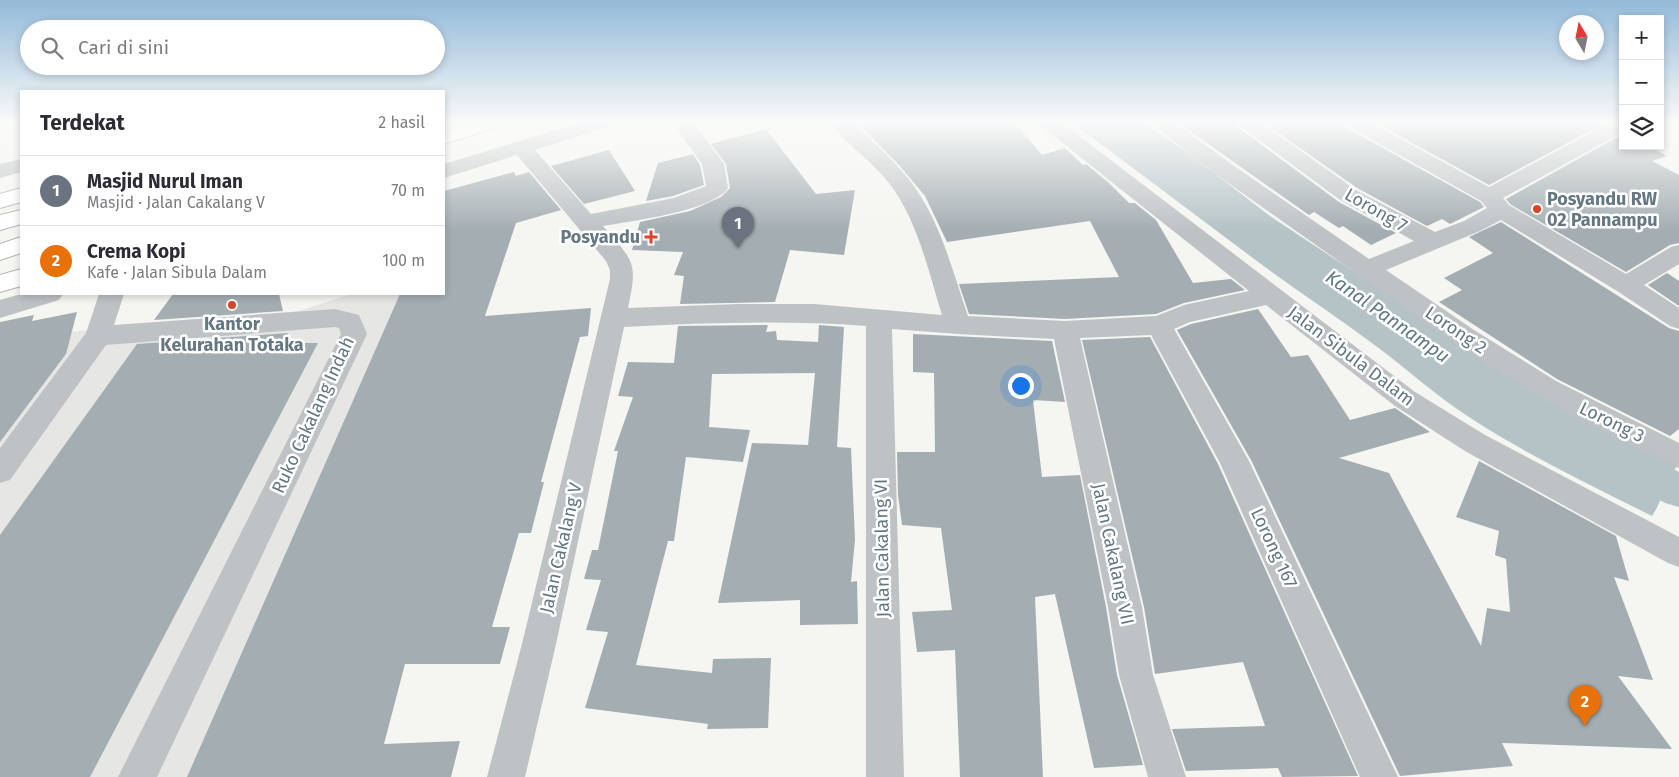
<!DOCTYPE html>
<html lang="id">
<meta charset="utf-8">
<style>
:root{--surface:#fff;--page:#f2f2f3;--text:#2b2b33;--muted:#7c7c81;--line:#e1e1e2;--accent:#de4328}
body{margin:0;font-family:"Fira Sans",sans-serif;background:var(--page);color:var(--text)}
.controls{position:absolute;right:15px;top:15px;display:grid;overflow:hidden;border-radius:0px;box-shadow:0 2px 8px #0003}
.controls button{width:45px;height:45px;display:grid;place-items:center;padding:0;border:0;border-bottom:1px solid var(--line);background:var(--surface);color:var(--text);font:25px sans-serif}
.compass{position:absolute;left:1559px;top:15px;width:45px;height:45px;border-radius:50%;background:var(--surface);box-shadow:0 2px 8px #0003;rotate:350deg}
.you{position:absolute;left:1020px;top:385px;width:18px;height:18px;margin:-12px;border:4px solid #fff;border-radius:50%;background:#1a73e8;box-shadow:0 0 0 8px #1a73e833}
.badge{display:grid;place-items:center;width:32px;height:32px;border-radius:50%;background:var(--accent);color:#fff;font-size:16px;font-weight:700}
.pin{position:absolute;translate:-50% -41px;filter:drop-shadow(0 1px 2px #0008)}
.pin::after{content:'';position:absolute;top:26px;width:18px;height:15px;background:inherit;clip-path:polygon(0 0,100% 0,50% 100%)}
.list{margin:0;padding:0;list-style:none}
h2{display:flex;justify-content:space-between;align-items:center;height:65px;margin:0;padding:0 20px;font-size:21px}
h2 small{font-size:16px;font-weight:400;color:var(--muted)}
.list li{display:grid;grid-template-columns:32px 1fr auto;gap:15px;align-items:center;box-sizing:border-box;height:70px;padding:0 20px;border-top:1px solid var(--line)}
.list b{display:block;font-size:19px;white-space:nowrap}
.list p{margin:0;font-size:16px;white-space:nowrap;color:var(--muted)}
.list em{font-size:16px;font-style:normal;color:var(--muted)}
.icon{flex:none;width:28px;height:28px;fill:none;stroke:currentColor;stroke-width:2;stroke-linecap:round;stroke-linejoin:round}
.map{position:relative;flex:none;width:1679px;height:777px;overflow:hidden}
.search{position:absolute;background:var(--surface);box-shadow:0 2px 8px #0003;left:20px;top:20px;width:425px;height:55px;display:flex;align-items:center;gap:12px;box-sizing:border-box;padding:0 18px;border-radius:28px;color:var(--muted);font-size:19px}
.panel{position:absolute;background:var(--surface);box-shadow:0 2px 8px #0003;left:20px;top:90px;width:425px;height:205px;border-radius:0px}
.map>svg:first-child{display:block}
.built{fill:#e6e6e5}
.water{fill:#b5c3c6}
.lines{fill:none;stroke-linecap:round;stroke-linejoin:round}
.canal{fill:#b5c3c6;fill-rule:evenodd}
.building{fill:#a4aeb2}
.highway-casing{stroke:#b1b5b8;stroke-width:2}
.minor{fill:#bec2c5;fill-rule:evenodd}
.highway{fill:#fff;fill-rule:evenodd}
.poi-dot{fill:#de4328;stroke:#fff;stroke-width:2}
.labels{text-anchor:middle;stroke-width:5;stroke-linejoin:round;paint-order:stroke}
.poi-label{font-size:18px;font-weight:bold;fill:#657782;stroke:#fff;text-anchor:start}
.street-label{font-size:18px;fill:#657782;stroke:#fff}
.water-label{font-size:19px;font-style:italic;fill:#60797f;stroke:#fff}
</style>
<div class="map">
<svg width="1679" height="777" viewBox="0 0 1679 777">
<rect width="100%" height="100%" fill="#f5f5f1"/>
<polygon class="built" points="500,271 308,777 0,777 0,338 299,311 351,294 444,294 444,273"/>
<path class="water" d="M1071 122H1143L1188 153 1270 216 1460 342 1678 465C1665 481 1663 500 1652 516 1590 485 1527 455 1469 417 1436 396 1407 369 1376 346 1340 319 1302 294 1265 267 1200 219 1137 170 1071 122Z"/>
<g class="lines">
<polygon class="canal" points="1621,445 1635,450 1679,472 1679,507 1665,503 1607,472 1602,461 1607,450"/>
</g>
<g class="building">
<polygon points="856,122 1014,122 1042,155 1065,148 1083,165 1086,164 1109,183 1129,203 1135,203 1156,220 1193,283 1231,279 1245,290 1184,303 1156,314 1065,319 969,314 959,284 1119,277 1090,221 947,242 925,196 899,165"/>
<polygon points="1177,122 1235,122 1239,128 1339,202 1396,233 1371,245 1343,226 1339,228 1314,212 1309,215"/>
<polygon points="1263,122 1343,122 1347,128 1480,202 1484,207 1450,224 1442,219 1427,226 1357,188"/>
<polygon points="1374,122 1598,122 1603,124 1489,185"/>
<polygon points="766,129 816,194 855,190 844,255 790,250 775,302 680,304 684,276 674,275 683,252 632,250 640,222 690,211 721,197 730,188 726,164 711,144"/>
<polygon points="1623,134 1623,146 1648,146 1667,156 1652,161 1679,175 1679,243 1670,245 1626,272 1510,204 1506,199"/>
<polygon points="609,150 635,191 584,204 551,166"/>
<polygon points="693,154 700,165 704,185 673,196 646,201 658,163"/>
<polygon points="514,172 516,176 529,172 561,210 516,223 485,316 591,308 588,336 580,337 541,482 544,482 531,533 519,533 492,627 510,627 500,664 405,664 384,744 460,741 451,777 187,777 400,294 444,294 444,191"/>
<polygon points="1501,222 1669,328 1679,331 1679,429 1670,436 1557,379 1439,302 1462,290 1444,278 1493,253 1469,237"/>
<polygon points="1667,273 1679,281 1679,306 1648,285"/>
<polygon points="173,294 279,294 283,311 154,320"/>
<polygon points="1258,309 1291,357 1308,355 1350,420 1395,408 1430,432 1339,458 1389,473 1481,646 1487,608 1510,612 1506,559 1495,555 1499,531 1456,517 1479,461 1616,536 1629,581 1614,577 1653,680 1618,676 1672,749 1502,743 1513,766 1400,776 1251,460 1177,330 1191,324"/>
<polygon points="77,312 66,354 0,442 0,322 34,315 32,321"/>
<polygon points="768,325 766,332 776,331 777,340 818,342 819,325 844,327 837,447 851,448 855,540 851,582 857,581 858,624 800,625 800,600 718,603 752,443 808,445 815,373 712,374 709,427 750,430 743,462 686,457 674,541 668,541 636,665 712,673 713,659 771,658 768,728 707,729 708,724 585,708 608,632 586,630 601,580 584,579 592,550 598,550 618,451 614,451 633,397 618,396 628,362 674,363 678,326"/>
<polygon points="288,333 291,343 318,343 90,777 0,777 0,535 137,344"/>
<polygon points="913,334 1052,341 1065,402 1033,400 1042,477 1080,475 1106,607 1117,675 1143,765 1094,768 1055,594 1035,597 1043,777 960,777 955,650 917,652 912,612 952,610 941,528 902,525 898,495 897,452 935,452 934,373 913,372"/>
<polygon points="1150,337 1218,464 1358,776 1282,777 1278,768 1186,771 1172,729 1265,726 1243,662 1155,674 1144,607 1082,340"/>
</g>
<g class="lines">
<defs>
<g id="highway">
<polygon points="473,122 504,122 501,126 444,144 444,131"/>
<polygon points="21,188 21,202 0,208 0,194"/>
<polygon points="21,210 21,224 0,230 0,215"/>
<polygon points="21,237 21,253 0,260 0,244"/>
<polygon points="21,269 21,286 0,292 0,275"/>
</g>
</defs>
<use href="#highway" class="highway-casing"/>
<g class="minor">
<path d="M582 122H613L610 126 535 150 591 214 674 198 706 186 702 164 672 122H693L724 164 728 188C713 211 631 221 603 226 634 262 638 261 628 308L739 304H814L942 315C928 270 918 221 889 183 872 161 846 145 831 122H853C873 142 894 160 911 182 941 222 952 270 968 316L1065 321 1156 316 1184 305 1249 291 1041 126 1038 122H1061L1415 392 1485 435 1679 537V567L1668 563 1465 451 1395 406 1266 305 1190 322 1174 329 1249 461 1398 777H1360L1220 463 1151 335 1080 338 1142 607 1153 675 1186 777H1148L1119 675 1108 607 1054 339 958 334 892 329 904 777H866V326C785 320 705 323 624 327L556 644 525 777H487L522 644 610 279V270L606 261 517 155 444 178V164Z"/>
<polygon points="1151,122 1174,122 1230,163 1369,259 1414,241 1340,200 1240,126 1237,122 1260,122 1356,190 1435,232 1464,221 1487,208 1481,201 1348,126 1345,122 1370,122 1489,187 1611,122 1623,122 1623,132 1503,198 1509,205 1626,274 1671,247 1679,245 1679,264 1644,285 1679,308 1679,329 1670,326 1617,291 1501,220 1480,231 1386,270 1474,330 1556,381 1679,443 1679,468 1580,420 1536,395 1456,344 1214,173 1154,126"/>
<polygon points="21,159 21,172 0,178 0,164"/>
<polygon points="21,294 63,294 59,300 0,318 0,300"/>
<polygon points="99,294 124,294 114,325 335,309 359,315 367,334 157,777 118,777 341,334 339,328 335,327 106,345 10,480 0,483 0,448 86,333"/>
</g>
<use href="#highway" class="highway"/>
</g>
<linearGradient id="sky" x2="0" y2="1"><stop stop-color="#93bada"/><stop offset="0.53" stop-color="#fafaf9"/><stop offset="1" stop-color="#fafaf9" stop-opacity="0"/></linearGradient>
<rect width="1679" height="231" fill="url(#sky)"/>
<g class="poi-dot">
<circle cx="1537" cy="209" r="5"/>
<path d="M648.5 229.5h5v5h5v5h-5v5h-5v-5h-5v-5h5z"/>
<circle cx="232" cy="305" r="5"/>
</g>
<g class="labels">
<g class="poi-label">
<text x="1547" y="205">Posyandu RW<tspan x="1547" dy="21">02 Pannampu</tspan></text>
<text x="640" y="243" text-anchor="end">Posyandu</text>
<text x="232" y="330" text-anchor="middle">Kantor<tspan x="232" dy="21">Kelurahan Totaka</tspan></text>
</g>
<g class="street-label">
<text transform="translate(1376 210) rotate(30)" y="6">Lorong 7</text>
<text transform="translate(1456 330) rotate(34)" y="6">Lorong 2</text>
<text transform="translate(1351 356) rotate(37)" y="6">Jalan Sibula Dalam</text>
<text transform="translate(313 415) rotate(-65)" y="6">Ruko Cakalang Indah</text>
<text transform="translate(1612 422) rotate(26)" y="6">Lorong 3</text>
<text transform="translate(561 548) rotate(-77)" y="6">Jalan Cakalang V</text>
<text transform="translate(882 548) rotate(-91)" y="6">Jalan Cakalang VI</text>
<text transform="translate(1274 548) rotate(65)" y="6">Lorong 167</text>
<text transform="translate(1113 554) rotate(78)" y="6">Jalan Cakalang VII</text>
</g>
<g class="water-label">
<text transform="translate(1388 316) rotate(35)" y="7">Kanal Pannampu</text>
</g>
</g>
</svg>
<div class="controls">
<button>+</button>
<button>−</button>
<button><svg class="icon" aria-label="layers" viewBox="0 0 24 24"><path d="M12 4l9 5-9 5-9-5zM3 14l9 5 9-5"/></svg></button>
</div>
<svg class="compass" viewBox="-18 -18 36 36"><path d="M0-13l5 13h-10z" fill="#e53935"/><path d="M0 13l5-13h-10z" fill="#7c7c81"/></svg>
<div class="you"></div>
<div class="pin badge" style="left:738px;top:248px;background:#6b7280">1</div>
<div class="pin badge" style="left:1585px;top:726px;background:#e8710a">2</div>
<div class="search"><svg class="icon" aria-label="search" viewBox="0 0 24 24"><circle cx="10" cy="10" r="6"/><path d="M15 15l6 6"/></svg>Cari di sini</div>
<section class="panel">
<h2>Terdekat<small>2 hasil</small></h2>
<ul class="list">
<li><span class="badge" style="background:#6b7280">1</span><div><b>Masjid Nurul Iman</b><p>Masjid · Jalan Cakalang V</p></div><em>70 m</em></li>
<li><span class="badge" style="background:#e8710a">2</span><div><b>Crema Kopi</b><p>Kafe · Jalan Sibula Dalam</p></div><em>100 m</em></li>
</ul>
</section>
</div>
